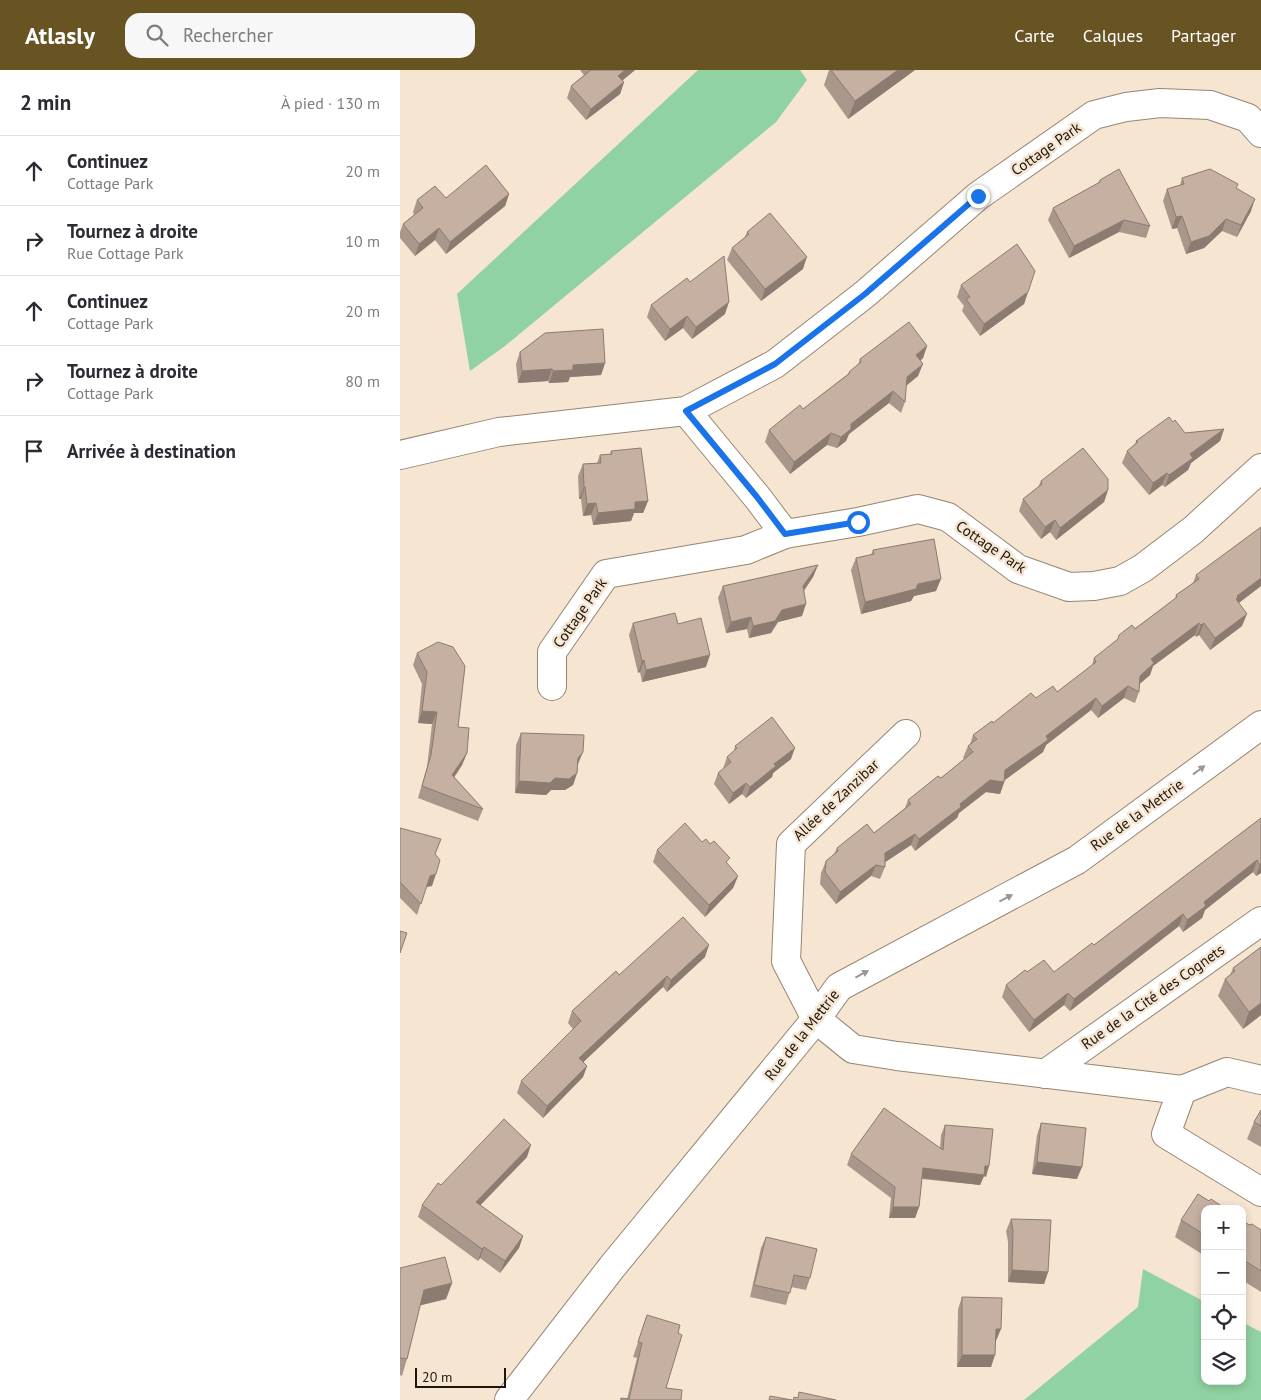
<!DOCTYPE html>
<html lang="fr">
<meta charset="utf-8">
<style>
:root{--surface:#fff;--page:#f7f7f7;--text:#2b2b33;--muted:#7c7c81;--line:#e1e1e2;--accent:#685322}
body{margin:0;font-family:"PT Sans",sans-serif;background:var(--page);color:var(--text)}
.controls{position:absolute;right:15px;bottom:15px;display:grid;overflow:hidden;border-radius:10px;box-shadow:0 2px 8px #0003}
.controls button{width:45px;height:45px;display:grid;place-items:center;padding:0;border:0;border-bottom:1px solid var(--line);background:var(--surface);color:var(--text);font:25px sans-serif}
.scale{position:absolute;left:15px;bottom:12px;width:91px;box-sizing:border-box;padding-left:5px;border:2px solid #1c160f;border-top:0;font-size:14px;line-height:18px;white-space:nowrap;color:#1c160f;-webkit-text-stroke:4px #f6e5d1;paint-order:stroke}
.stop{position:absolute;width:15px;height:15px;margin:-11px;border:4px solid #1a73e8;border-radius:50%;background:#fff}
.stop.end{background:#1a73e8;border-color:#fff;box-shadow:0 1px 5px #0008}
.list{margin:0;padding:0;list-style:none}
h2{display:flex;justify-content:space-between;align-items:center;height:65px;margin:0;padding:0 20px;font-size:21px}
h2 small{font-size:16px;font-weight:400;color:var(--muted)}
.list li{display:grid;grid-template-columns:32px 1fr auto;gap:15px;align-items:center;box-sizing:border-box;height:70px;padding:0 20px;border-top:1px solid var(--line)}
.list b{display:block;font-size:19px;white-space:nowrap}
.list p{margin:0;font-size:16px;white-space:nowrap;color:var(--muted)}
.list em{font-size:16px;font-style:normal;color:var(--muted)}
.icon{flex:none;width:28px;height:28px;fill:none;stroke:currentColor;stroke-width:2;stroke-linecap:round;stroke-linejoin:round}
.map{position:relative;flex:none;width:861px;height:1330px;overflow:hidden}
header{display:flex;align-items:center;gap:30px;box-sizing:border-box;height:70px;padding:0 25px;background:var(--accent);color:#fff}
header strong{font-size:24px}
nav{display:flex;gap:28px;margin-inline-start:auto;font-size:18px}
.search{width:350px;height:45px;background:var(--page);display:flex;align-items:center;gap:12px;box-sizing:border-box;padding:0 18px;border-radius:15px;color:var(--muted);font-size:19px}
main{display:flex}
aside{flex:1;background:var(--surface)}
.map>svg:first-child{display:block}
.green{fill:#90d2a1}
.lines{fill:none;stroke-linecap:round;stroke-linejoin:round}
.minor-casing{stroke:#958673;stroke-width:30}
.minor{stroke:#fff;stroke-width:28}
.wall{fill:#aa978b}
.shaded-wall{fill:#8b7b71}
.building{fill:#c6b0a2;stroke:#8b7b71}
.oneway{fill:#999693}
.route{stroke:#1a73e8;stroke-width:6}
.labels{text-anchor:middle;stroke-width:5;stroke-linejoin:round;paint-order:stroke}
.street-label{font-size:15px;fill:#1c160f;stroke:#f6e5d1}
</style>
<header>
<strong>Atlasly</strong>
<div class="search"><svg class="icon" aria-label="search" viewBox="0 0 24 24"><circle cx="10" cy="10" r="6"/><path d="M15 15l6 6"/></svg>Rechercher</div>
<nav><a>Carte</a><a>Calques</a><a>Partager</a></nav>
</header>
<main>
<aside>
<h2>2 min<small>À pied · 130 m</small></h2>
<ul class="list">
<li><svg class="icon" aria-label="ahead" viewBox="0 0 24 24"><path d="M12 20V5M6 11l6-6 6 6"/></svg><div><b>Continuez</b><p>Cottage Park</p></div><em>20 m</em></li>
<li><svg class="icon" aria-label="right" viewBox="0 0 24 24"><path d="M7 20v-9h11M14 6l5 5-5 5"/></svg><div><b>Tournez à droite</b><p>Rue Cottage Park</p></div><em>10 m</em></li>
<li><svg class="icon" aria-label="ahead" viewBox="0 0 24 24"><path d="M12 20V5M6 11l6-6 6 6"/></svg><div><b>Continuez</b><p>Cottage Park</p></div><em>20 m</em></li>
<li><svg class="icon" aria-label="right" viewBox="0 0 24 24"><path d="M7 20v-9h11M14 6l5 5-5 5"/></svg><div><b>Tournez à droite</b><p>Cottage Park</p></div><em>80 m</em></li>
<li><svg class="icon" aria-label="arrive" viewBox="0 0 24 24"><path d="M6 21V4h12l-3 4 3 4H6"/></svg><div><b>Arrivée à destination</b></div></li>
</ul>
</aside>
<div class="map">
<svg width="861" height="1330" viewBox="0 0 861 1330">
<rect width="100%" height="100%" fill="#f6e5d1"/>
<g class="green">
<polygon points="298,0 400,0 407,10 376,52 105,276 70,301 57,224"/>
<polygon points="743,1199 805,1232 805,1311 842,1311 842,1252 861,1262 861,1330 624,1330 738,1237"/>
</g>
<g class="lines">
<defs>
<g id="minor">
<polyline points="286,341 357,427 385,464"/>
<polyline points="0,385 99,362 286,341 375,294 465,224 578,126 694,45 726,37 760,33 810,35 848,48 861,63"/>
<polyline points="152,616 152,582 206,504 346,480 385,464 458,452 518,439 548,447 618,499 669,517 694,516 720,511 743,498 793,460 861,398"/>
<polyline points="506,664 391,774 386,891 416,949 453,979 497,986 782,1020 827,1002 861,1010"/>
<polyline points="645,1004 861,851"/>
<polyline points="782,1020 766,1064 861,1122"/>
<polyline points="109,1330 212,1197 416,949 439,917 677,790 861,655"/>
</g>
</defs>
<use href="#minor" class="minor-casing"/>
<use href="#minor" class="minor"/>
</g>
<g class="wall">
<polygon points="180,0 235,0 222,11 224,12 220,24 186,50 167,28 171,16 184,5"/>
<polygon points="429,0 515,0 448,49 424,15"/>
<polygon points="782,108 837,119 851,141 837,167 822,161 804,178 786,184 777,158 772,159 763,131 767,119 780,115"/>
<polygon points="700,110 750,156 746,168 719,162 669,188 648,150 653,138 698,113"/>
<polygon points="109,124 105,136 46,184 35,170 15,186 0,168 0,162 3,154 14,145 13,142 17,130"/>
<polygon points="347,162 403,199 361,231 327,190 332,178 345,167"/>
<polygon points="290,212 325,244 292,269 283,258 265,271 247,247 251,235"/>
<polygon points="561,215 628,222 624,234 580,266 562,241 564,236 557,227"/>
<polygon points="527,276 523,288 520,291 518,306 506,316 505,332 501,343 489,333 449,364 446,371 437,378 427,375 390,404 365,372 369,360 403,339 448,304 449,302 458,295 460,289"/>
<polygon points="120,282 205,293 201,305 170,307 168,312 149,313 148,311 118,313 116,294"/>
<polygon points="824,359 820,371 791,393 788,400 765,417 762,415 749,425 722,393 727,381 735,374 736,371 785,363"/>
<polygon points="211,381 248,431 243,443 234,443 231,451 193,455 191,445 183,446 181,429 179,429 178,406 183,394 197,393 200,385 210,384"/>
<polygon points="641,411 708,420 704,432 656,470 650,462 641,469 619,441 623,429 638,417"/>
<polygon points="861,457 861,516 838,533 842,556 810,580 799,565 796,567 795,565 753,596 750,605 739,614 739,622 735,633 724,628 698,648 691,640 646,675 643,682 605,710 600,724 586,722 559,743 557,748 515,781 511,775 485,792 485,797 480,809 471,806 436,834 420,814 421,803 426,791 434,784 437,778 474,763 505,738 508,730 541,708 564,689 563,688 568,676 570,674 573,665 636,628 657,622 692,595 694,588 775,529 776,525 793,513 796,505"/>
<polygon points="473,480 536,521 514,526 511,531 461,544 451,500 456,488 471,485"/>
<polygon points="418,495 413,507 404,521 402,546 378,552 371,563 349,568 347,559 326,563 318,528 323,516"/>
<polygon points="233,553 278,554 306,597 242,612 240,602 238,603 229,565"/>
<polygon points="17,583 58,657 67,683 62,695 54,707 83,739 78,751 18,728 27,697 32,654 18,653 22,614 13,595"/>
<polygon points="121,663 178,694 177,703 173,715 165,720 151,720 146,725 115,723 116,675"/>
<polygon points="335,676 391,689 373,703 372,707 346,728 342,724 329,734 314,714 318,703 323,699 327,687 334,681"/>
<polygon points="861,748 861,803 856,806 853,802 805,840 802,848 783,862 779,856 670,941 664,935 629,962 602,927 606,915 627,902 654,902 694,875"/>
<polygon points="0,758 35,784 32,816 26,817 17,845 0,828"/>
<polygon points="302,772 310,774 338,806 333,818 305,847 253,792 257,780"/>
<polygon points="861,877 861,945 843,959 818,926 825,909 830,905 833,898"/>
<polygon points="305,887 267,922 263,917 183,992 187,996 183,1007 143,1048 117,1023 121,1011 173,959 168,953 172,941 219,905"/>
<polygon points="861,1040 861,1077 847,1069 854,1052"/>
<polygon points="641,1053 677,1109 632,1104 637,1065"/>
<polygon points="545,1055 586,1107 584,1106 580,1115 522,1109 519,1137 515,1148 489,1148 491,1128 447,1095 451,1084 540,1078 541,1065"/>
<polygon points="127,1087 80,1135 123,1166 119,1178 100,1203 80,1188 78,1191 18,1147 22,1135 41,1115"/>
<polygon points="805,1139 805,1186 775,1167 781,1150"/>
<polygon points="611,1149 648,1202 644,1214 608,1212 608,1172 606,1161"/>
<polygon points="842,1150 849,1155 861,1160 861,1222 842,1210"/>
<polygon points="366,1167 410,1208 406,1220 391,1217 386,1235 350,1227 361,1178"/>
<polygon points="0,1198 52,1213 46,1229 20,1235 7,1289 2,1306 0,1305"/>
<polygon points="562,1227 596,1271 591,1297 557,1297 558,1239"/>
<polygon points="247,1245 266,1318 281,1330 220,1330 221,1328 227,1329 237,1288 233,1287"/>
</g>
<g class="shaded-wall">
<polygon points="225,0 235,0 214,17 218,6"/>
<polygon points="498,0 515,0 448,49 455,31"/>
<polygon points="224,12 220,24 186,50 191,39"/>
<polygon points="109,124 105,136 46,184 50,172"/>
<polygon points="855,129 851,141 837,167 841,155"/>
<polygon points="782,146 777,158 772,159 776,147"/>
<polygon points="826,149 822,161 804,178 786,184 791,172"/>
<polygon points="724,150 719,162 669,188 674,176"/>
<polygon points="39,158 35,170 15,186 19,174"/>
<polygon points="407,187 403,199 361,231 365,219"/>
<polygon points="628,222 624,234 580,266 584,254"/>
<polygon points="329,232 325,244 292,269 296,257"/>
<polygon points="287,246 283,258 265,271 270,259"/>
<polygon points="527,276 523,288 512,297 516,285"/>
<polygon points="205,293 201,305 170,307 168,312 149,313 153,301 173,295"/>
<polygon points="523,294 518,306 502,319 507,307"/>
<polygon points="152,299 148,311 118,313 122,301"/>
<polygon points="493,321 489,333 449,364 446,371 437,378 441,367 451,354"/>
<polygon points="824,359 820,371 791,393 788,400 765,417 769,405 790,384"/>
<polygon points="431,363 427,375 390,404 394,392"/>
<polygon points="767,403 762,415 749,425 753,413"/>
<polygon points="184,417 185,417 181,429 179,429"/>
<polygon points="708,420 704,432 656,470 660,458"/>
<polygon points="248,431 243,443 234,443 231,451 193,455 198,443 235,432"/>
<polygon points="196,433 191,445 183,446 187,434"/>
<polygon points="655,450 650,462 641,469 645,457"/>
<polygon points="418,495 413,507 398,528 403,516"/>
<polygon points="861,508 861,516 835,536 834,539 837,526"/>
<polygon points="541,509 536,521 514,526 511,531 461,544 465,532 518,514"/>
<polygon points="406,534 402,546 378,552 371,563 349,568 353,556 382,540"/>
<polygon points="847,544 842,556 810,580 815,568"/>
<polygon points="351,547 347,559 326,563 331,552"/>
<polygon points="799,553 795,565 753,596 750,605 735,618 740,606 751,589"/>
<polygon points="804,553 799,565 796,567 801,555"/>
<polygon points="310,585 306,597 242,612 246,600"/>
<polygon points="244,590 240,602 238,603 242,591"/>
<polygon points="728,616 724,628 698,648 702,636"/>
<polygon points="696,628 691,640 646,675 643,682 602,712 604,712 600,724 586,722 559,743 557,748 515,781 519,769 560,734 590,710 605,700 646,666"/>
<polygon points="22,641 37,642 32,654 18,653"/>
<polygon points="395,678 391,689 373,703 372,707 346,728 350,717 374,694"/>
<polygon points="183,682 178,694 174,699 178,688"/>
<polygon points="67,683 62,695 48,717 52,705"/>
<polygon points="177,703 173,715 165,720 151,720 146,725 115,723 119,711 155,708"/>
<polygon points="346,713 342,724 329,734 333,723"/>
<polygon points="515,764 511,775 481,795 485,783"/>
<polygon points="857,790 853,802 805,840 802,848 783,862 787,850 804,832"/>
<polygon points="861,794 861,803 856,806 860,795"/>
<polygon points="476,795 471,806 436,834 440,822"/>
<polygon points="36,804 32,816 25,817 30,806"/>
<polygon points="338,806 333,818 305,847 309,835"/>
<polygon points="783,844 779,856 670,941 674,929"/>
<polygon points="309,875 305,887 267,922 271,910"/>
<polygon points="267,906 263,917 175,1000 179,988"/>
<polygon points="668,923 664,935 629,962 634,950"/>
<polygon points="861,933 861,945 843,959 849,942"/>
<polygon points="187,996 183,1007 143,1048 147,1036"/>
<polygon points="131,1075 127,1087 72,1144 76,1132"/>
<polygon points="637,1092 682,1097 677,1109 632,1104"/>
<polygon points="585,1096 589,1096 586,1107 584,1106 580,1115 520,1108 523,1098"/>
<polygon points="493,1137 519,1137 515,1148 489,1148"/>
<polygon points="123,1166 119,1178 100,1203 105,1191"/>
<polygon points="84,1177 80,1188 78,1191 82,1179"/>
<polygon points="612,1200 648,1202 644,1214 608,1212"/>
<polygon points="52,1213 46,1229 18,1236 24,1220"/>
<polygon points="596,1259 601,1259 596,1271 592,1271"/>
<polygon points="562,1285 595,1285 591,1297 557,1297"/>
</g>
<g class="building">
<polygon points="191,0 225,0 218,6 224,12 191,39 171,16"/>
<polygon points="431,0 498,0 455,31"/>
<polygon points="86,95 109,124 50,172 39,158 19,174 3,154 23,138 17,130 35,116 46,128"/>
<polygon points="719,99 750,156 724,150 674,176 653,138 700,112 700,110"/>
<polygon points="810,99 838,114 836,118 855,129 841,155 826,149 809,166 791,172 782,146 776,147 767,119 784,114 782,108"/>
<polygon points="370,143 407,187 365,219 332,178 349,164 347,162"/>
<polygon points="617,174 635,201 628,222 584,254 566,229 570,227 561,215"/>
<polygon points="324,186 329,232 296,257 287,246 270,259 251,235 287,208 290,212"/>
<polygon points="509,252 527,276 516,285 523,294 507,307 505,332 493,321 451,354 451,359 441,367 431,363 394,392 369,360 400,335 403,339 450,303 449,302 461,292 460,289"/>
<polygon points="203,259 205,293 173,295 173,300 153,301 152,299 122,301 120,282 145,263"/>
<polygon points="769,347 773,352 775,350 785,363 824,359 790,384 793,388 769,405 767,403 753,413 727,381 738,372 736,371"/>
<polygon points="241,378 248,431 235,432 235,439 198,443 196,433 187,434 185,417 184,417 183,394 201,393 200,385 212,384 211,381"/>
<polygon points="683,378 708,409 708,420 660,458 655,450 645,457 623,429 642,414 641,411"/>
<polygon points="861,457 861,508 837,526 838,527 836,529 847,544 815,568 804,553 801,555 799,553 751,589 754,593 740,606 739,622 728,616 702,636 696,628 646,666 648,670 605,700 604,712 590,710 560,734 561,737 519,769 515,764 485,783 485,797 476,795 440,822 425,802 426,791 438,781 437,778 467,754 474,763 511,734 508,730 538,706 541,708 573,682 568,676 577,669 573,665 592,651 593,653 631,623 636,628 653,616 657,622 696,592 694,588 718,569 719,565 732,555 735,559 777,527 776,525 799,509 796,505"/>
<polygon points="534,469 541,509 518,514 516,519 465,532 456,488 474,484 473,480"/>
<polygon points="418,495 403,516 406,534 382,540 375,551 353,556 351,547 331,552 323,516"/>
<polygon points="275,543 278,554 301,548 310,585 246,600 244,590 242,591 233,553"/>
<polygon points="38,572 53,577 65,596 58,657 69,658 67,683 52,705 83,739 22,716 31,685 37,642 22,641 27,602 17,583"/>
<polygon points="372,647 395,678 374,694 376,696 350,717 346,713 333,723 318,703 331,692 327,687 337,678 335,676"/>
<polygon points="121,663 184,665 183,682 178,688 177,703 169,709 155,708 150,713 119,711"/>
<polygon points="861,748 861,794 860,795 857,790 804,832 806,836 787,850 783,844 674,929 668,923 634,950 606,915 625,900 627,902 644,890 654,902 692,873 694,875"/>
<polygon points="285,753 302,772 306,769 310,774 314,771 330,788 326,792 338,806 309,835 257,780"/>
<polygon points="0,758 41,769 35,784 40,790 36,804 30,806 21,834 0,812"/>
<polygon points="283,847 309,875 271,910 267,906 179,988 187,996 147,1036 121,1011 181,951 172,941 216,901 219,905"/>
<polygon points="0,861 7,863 0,883"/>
<polygon points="861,877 861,933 849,942 825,909 835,901 833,898"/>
<polygon points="484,1038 543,1080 545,1055 593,1059 589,1096 585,1096 584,1105 523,1098 519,1137 493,1137 495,1117 451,1084"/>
<polygon points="861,1040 861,1056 854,1052"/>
<polygon points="104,1049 131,1075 76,1132 123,1166 105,1191 84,1177 82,1179 22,1135 38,1113 41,1115"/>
<polygon points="641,1053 686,1058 682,1097 637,1092"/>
<polygon points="798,1124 809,1131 811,1129 826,1139 805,1139 805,1165 781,1150"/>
<polygon points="611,1149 651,1150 648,1202 612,1200 613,1160"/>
<polygon points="842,1150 849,1155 852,1154 861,1160 861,1201 842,1189"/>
<polygon points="366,1167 417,1179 410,1208 394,1205 390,1223 354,1215"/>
<polygon points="45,1187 52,1213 24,1220 7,1289 0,1288 0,1198"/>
<polygon points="562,1227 602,1228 601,1259 596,1259 595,1285 562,1285"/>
<polygon points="247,1245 280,1255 278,1263 282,1265 266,1318 282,1320 281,1330 221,1330 221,1328 229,1329 242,1273 238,1272"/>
<polygon points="399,1322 436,1330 393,1330 394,1327 398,1328"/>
<polygon points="370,1326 392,1330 369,1330"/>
</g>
<defs><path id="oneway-solid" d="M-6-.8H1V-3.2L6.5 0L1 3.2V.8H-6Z" transform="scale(1.25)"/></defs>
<g class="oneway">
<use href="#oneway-solid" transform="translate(799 700) rotate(-36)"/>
<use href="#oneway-solid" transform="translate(606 828) rotate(-28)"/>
<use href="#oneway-solid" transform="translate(462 904) rotate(-28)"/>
</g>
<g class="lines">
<polyline class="route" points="458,452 385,464 357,427 286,341 375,294 465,224 578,126"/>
</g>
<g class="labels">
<g class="street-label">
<text transform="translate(646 79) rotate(-35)" y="5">Cottage Park</text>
<text transform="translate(591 477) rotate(34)" y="5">Cottage Park</text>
<text transform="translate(180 543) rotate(-55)" y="5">Cottage Park</text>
<text transform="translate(436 730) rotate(-43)" y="5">Allée de Zanzibar</text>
<text transform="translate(737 745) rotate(-36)" y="5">Rue de la Mettrie</text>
<text transform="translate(753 927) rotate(-35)" y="5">Rue de la Cité des Cognets</text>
<text transform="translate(402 965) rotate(-52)" y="5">Rue de la Mettrie</text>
</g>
</g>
</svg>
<div class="controls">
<button>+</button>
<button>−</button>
<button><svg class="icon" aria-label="locate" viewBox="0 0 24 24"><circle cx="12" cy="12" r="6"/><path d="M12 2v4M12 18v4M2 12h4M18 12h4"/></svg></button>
<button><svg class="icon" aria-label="layers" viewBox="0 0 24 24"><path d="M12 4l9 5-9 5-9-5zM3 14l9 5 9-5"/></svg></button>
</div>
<div class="scale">20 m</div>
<div class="stop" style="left:458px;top:452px"></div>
<div class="stop end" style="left:578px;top:126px"></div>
</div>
</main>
